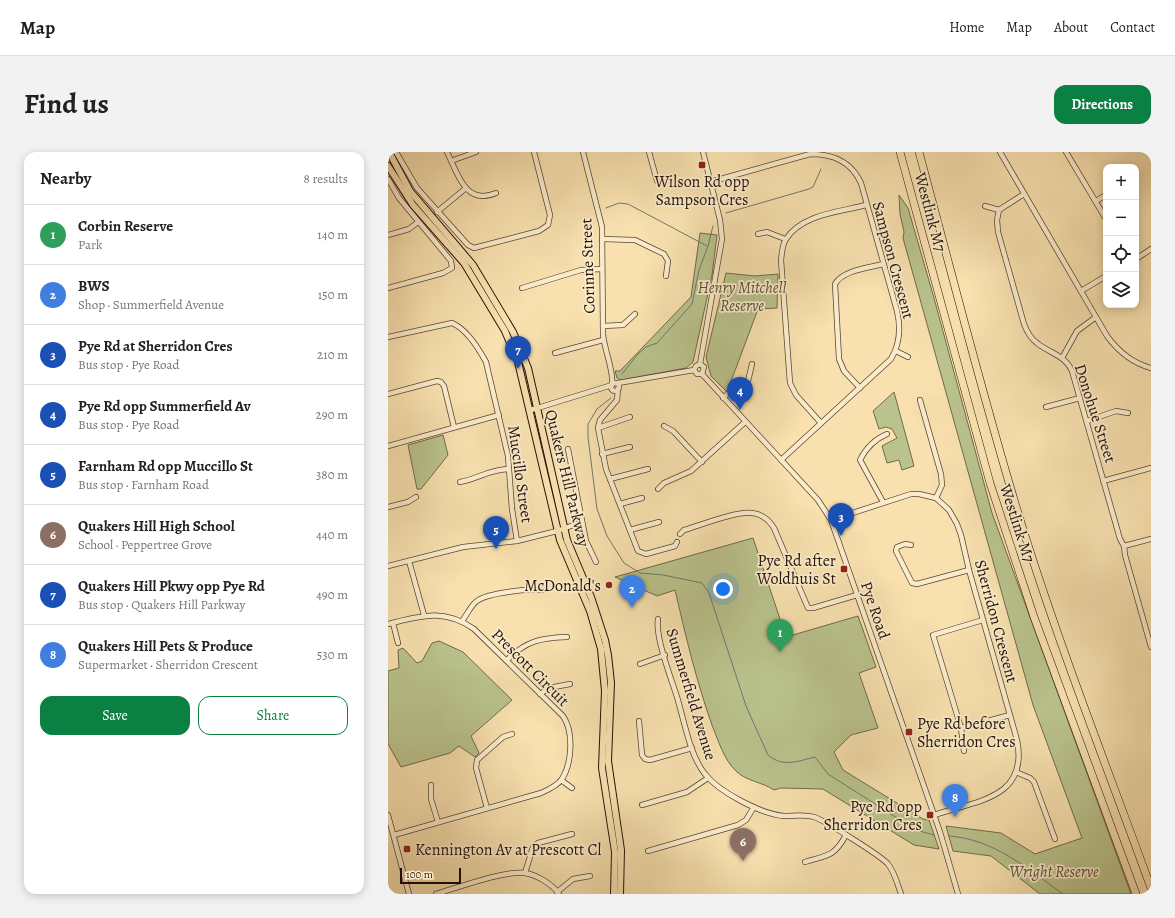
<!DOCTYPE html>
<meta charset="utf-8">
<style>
:root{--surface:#fff;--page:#f2f2f2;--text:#202124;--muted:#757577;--line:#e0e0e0;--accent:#0b8043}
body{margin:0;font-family:Alegreya,serif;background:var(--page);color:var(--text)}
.controls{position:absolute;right:12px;top:12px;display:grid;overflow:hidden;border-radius:8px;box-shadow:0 2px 10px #0003}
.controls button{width:36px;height:36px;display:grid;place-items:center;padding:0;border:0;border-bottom:1px solid var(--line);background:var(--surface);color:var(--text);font:20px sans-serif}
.scale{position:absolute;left:12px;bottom:10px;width:61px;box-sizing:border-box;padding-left:4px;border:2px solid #250f08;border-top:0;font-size:11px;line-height:14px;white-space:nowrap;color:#250f08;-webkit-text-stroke:3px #faeccb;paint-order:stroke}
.you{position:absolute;left:335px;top:437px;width:14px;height:14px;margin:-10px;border:3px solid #fff;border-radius:50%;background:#1a73e8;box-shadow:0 0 0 6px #1a73e833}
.badge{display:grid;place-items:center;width:26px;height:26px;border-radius:50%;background:var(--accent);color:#fff;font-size:13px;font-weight:700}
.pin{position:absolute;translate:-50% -33px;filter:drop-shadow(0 1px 2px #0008)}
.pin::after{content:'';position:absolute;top:21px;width:14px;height:12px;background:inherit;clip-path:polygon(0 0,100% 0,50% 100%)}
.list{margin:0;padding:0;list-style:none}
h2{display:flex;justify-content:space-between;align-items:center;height:52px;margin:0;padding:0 16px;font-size:17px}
h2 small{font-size:13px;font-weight:400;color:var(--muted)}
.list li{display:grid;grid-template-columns:26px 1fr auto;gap:12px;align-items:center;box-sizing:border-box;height:60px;padding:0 16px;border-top:1px solid var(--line)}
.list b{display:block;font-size:15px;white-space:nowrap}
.list p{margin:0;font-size:13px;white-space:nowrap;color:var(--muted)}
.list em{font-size:13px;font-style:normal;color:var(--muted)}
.actions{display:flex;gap:8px;padding:12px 16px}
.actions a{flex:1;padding:9px 0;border:1px solid var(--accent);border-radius:12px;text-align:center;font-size:14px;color:var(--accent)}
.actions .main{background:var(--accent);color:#fff}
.icon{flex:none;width:22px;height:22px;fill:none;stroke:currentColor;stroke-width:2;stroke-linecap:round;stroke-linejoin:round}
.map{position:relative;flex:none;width:763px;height:742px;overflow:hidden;border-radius:12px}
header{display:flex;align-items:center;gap:24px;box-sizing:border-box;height:56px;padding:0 20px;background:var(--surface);border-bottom:1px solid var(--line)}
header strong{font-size:19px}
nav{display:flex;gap:22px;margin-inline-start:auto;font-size:14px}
.intro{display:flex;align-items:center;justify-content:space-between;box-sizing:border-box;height:96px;padding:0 24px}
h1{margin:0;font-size:28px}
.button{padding:10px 18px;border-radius:12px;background:var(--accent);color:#fff;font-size:14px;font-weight:700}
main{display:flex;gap:24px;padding:0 24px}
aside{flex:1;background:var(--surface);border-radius:12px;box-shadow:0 2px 10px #0003}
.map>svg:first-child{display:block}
.green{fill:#bac38d;stroke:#70694a}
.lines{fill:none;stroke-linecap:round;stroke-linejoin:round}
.stream{stroke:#6f7670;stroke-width:1}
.minor-casing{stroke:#5a4432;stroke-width:6}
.major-casing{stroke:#250f08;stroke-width:8}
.highway-casing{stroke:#250f08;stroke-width:8}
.minor{stroke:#faeccb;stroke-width:4.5}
.major{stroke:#f8e1af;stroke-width:6}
.highway{stroke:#f8e1af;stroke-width:7}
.poi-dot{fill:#8f2418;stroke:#faeccb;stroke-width:1.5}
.labels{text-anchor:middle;stroke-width:3.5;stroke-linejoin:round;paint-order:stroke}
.poi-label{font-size:16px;fill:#250f08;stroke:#faeccb;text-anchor:end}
.street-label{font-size:16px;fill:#250f08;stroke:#faeccb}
.park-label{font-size:16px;font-style:italic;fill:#594e37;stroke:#faeccb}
</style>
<header>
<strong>Map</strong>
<nav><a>Home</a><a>Map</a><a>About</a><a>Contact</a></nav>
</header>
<div class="intro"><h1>Find us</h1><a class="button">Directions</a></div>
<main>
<aside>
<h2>Nearby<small>8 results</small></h2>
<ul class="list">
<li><span class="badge" style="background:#2e9e5b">1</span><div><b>Corbin Reserve</b><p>Park</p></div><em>140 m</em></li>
<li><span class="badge" style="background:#3f7fe0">2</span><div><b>BWS</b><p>Shop · Summerfield Avenue</p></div><em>150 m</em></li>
<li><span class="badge" style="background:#1a4fb4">3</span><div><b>Pye Rd at Sherridon Cres</b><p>Bus stop · Pye Road</p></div><em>210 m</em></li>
<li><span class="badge" style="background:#1a4fb4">4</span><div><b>Pye Rd opp Summerfield Av</b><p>Bus stop · Pye Road</p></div><em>290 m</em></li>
<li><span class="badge" style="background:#1a4fb4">5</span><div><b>Farnham Rd opp Muccillo St</b><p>Bus stop · Farnham Road</p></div><em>380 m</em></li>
<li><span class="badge" style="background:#8d6e63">6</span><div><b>Quakers Hill High School</b><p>School · Peppertree Grove</p></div><em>440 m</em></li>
<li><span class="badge" style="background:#1a4fb4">7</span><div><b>Quakers Hill Pkwy opp Pye Rd</b><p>Bus stop · Quakers Hill Parkway</p></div><em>490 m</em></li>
<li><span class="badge" style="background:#3f7fe0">8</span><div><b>Quakers Hill Pets &amp; Produce</b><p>Supermarket · Sherridon Crescent</p></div><em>530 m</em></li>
</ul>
<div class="actions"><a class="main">Save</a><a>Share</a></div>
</aside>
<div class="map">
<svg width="763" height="742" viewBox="0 0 763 742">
<rect width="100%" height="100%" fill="#f8e1af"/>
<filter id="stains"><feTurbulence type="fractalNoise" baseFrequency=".005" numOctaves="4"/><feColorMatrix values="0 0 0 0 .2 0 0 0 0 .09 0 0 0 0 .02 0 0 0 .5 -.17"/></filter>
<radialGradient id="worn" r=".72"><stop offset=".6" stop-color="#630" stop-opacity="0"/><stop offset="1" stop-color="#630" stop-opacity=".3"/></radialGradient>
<g class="green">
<polygon points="511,43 520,56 546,146 604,361 743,742 652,742 603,704 565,699 558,674 613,681 647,702 694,686 645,553 515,86 516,80 512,62"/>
<polygon points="312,81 329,83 324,123 305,210 298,216 233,228 229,226 227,219 232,219 303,145"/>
<polygon points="338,121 367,124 390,122 389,156 370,157 339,240 323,224 318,205"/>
<polygon points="506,240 526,314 514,318 511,308 499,311 494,294 509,286 504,277 498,275 491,277 485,259"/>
<polygon points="55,283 60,303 33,337 29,337 20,293"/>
<path d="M365 386 398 485 470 464 488 515 471 521 490 576 463 583 446 600 455 618 535 667 541 668 551 697 526 693 435 637 393 636 386 638C374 630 358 629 348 619 336 608 330 588 324 573 308 528 298 485 287 438L269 444 227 425Z"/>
<polygon points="51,489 75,500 124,548 83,584 91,601 87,605 71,594 62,601 13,615 0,592 0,519 11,516 10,498 15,496 29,511 34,509 44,491"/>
</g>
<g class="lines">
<g class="stream">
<polyline points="218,56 231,51 240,52 319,94"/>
<polyline points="338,61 421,37 425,35 433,17"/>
<polyline points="234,222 249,203 258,195 269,191 304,152 311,118 320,94 325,74"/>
<path d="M223 246 209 257 200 272V285L209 357 219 384 236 411 252 421 275 423 314 431 321 441 358 554 380 603C395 616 410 609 427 605L440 622 528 678 546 683"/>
<path d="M561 684C606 687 640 717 675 742"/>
</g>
<defs>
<g id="minor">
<polyline points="8,0 29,36 80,93 86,96 151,79 160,73 162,63 146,0"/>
<path d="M59 0C70 22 77 54 108 41"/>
<path d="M195 0 214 75 215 182C216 197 226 219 224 232"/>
<polyline points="261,0 269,29"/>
<path d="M612 0 719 184C730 199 744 211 763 216"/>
<polyline points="678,0 718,67"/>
<polyline points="63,9 88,0"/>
<polyline points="0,27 11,46 59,104 63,109 64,116 55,121 0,136"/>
<path d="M322 30 422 2C445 2 463 9 473 31L509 159C513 176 512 192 503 207L393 308"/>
<path d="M636 42 611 58 609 68 610 80 636 172C639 180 642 186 649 191 661 201 677 203 684 219L732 387 736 394 737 403 763 495"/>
<polyline points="708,49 718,43"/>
<polyline points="597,54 611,58"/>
<polyline points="49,60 78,36"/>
<polyline points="370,82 379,80 397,87"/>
<polyline points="0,83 21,77 30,70"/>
<polyline points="214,87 247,88 276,102 280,109 278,124"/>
<polyline points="748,107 763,97"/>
<polyline points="134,136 193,118 214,117"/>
<polyline points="693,139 718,124"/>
<polyline points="215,174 235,173 247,162"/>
<path d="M0 185 64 171C78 177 91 197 98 210L120 304 124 357 129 389"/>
<polyline points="508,199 520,205"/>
<polyline points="167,201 215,188"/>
<polyline points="674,206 689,179 708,165"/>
<polyline points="312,212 334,87 332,68 315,0"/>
<polyline points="312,212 308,214 306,218 309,222 314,222"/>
<polyline points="312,212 316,215 314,222"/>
<polyline points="314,222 430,348 443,368 552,680 570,742"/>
<polyline points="230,231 306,218"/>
<circle cx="227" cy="235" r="4"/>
<path d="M472 236 456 219 451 207 447 132C455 118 481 116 495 112"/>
<polyline points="230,237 229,248 212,268 210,276 218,317 250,399 258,402 287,394 289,390"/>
<polyline points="0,242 49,229 53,230 56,234 66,275"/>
<polyline points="335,246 352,230 360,229 364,212"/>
<polyline points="532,248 553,322 554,333 548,346"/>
<polyline points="658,255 692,246"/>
<polyline points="143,258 224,233"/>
<polyline points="699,269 728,259 740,261"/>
<path d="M433 271 408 243 402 231 393 108C394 101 394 93 398 87 414 62 452 60 478 53"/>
<polyline points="276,274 285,279 314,310"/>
<polyline points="210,276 242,265"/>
<polyline points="0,294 111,263"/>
<polyline points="180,297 198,389 208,410"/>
<polyline points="214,302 242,295"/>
<polyline points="222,327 260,317"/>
<polyline points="715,329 763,316"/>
<path d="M72 330C90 327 102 317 121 317"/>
<polyline points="270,337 276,331 303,319 357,270"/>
<path d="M495 350 472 308C478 296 487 287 499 282"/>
<polyline points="232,352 254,346"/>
<polyline points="0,355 20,350 28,345"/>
<path d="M443 368 523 342H531L548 346 561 358 569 372 573 383 581 418 629 588C641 647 587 649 546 663"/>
<polyline points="242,378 271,370"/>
<path d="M292 382 296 378C313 373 348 359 364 361 374 362 381 368 386 376L420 456H425L469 443"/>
<polyline points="523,393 517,392 509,395 508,399 524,431 529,432 581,418"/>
<polyline points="736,394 763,387"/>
<polyline points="21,409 36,463"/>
<polyline points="0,414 75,395 129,389 169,379 194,370"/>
<path d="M270 467C267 485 283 526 289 545 296 568 302 604 317 622 331 640 373 662 396 664 406 664 416 662 426 665 436 668 493 704 500 712 507 721 509 731 513 742"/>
<path d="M74 469C79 463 83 453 89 449 99 441 143 436 156 438"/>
<polyline points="5,471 10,491"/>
<path d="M0 472C33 464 56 456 86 477L175 564C186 580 184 611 174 627 169 634 160 638 153 641L6 683"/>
<path d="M119 508C138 489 152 486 179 485"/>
<polyline points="252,512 277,503"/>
<polyline points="152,542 161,536 182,532"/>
<polyline points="251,569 254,603 257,607 262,608 304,596"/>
<polyline points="573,576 622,563"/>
<polyline points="576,599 573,576 545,483 595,468"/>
<polyline points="628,620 642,626 646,630 667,687"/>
<polyline points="173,628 184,636"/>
<polyline points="43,633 43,647 50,670"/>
<polyline points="254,653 299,640 320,626"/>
<polyline points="99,656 88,616 89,608 115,585 124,582"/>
<polyline points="0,663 21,742"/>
<polyline points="260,699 350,673 358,668 366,655"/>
<path d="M417 710C440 703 446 705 458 683"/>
<polyline points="137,721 145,695 150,691 184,682"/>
<polyline points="169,740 185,727 202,724"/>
<path d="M48 742C69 736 117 718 137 721 149 723 164 732 171 742"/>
</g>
<g id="major">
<polyline points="1,0 22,39 85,113 125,180 140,216 179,388 203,445 217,488 220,503 223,531 220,609 233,698 232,742"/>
<polyline points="0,14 25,53 76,111 117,179 130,210 172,388 202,459 213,497 217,539 214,616 227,700 226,742"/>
</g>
<g id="highway">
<polyline points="512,0 602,331 646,465 748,742"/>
<path d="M531 0C565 125 596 251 634 374 672 496 719 615 763 736"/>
</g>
</defs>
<use href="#minor" class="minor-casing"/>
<use href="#major" class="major-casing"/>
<use href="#highway" class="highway-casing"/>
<use href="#minor" class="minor"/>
<use href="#major" class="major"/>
<use href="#highway" class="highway"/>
</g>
<g class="poi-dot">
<rect x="310" y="9" width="8" height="8" rx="2"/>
<rect x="452" y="413" width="8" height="8" rx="2"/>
<circle cx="221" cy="433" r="4"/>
<rect x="517" y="576" width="8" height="8" rx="2"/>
<rect x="538" y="659" width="8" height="8" rx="2"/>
<rect x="15" y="693" width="8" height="8" rx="2"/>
</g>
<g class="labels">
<g class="poi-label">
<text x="314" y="35" text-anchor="middle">Wilson Rd opp<tspan x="314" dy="18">Sampson Cres</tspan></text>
<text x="448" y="414">Pye Rd after<tspan x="448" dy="18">Woldhuis St</tspan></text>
<text x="213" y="439">McDonald's</text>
<text x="529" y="577" text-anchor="start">Pye Rd before<tspan x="529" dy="18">Sherridon Cres</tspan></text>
<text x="534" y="660">Pye Rd opp<tspan x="534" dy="18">Sherridon Cres</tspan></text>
<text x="27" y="703" text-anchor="start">Kennington Av at Prescott Cl</text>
</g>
<g class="street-label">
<text transform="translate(543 60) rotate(75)" y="6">Westlink M7</text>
<text transform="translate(506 108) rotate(75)" y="6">Sampson Crescent</text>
<text transform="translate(199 114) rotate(-92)" y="6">Corinne Street</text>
<text transform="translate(708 261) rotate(72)" y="6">Donohue Street</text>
<text transform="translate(133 322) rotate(82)" y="6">Muccillo Street</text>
<text transform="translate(180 326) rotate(76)" y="6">Quakers Hill Parkway</text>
<text transform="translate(630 371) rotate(72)" y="6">Westlink M7</text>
<text transform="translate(488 458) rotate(71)" y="6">Pye Road</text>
<text transform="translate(609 469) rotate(75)" y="6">Sherridon Crescent</text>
<text transform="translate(143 515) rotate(45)" y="6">Prescott Circuit</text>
<text transform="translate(304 542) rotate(73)" y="6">Summerfield Avenue</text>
</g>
<g class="park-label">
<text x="354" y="141">Henry Mitchell<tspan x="354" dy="18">Reserve</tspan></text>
<text x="666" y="725">Wright Reserve</text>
</g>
</g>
<rect width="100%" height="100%" filter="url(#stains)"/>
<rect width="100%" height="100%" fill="url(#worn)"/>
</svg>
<div class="controls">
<button>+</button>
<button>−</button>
<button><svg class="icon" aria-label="locate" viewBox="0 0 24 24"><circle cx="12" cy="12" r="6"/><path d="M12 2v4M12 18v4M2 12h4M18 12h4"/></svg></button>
<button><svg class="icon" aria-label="layers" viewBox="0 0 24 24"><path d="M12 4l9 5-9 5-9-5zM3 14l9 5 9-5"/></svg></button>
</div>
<div class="scale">100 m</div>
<div class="you"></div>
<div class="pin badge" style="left:392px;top:500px;background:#2e9e5b">1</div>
<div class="pin badge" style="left:244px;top:456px;background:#3f7fe0">2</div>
<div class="pin badge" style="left:453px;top:384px;background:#1a4fb4">3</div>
<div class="pin badge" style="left:352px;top:258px;background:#1a4fb4">4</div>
<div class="pin badge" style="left:108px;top:397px;background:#1a4fb4">5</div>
<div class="pin badge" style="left:355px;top:709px;background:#8d6e63">6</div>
<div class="pin badge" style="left:130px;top:217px;background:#1a4fb4">7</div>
<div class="pin badge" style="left:567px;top:665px;background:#3f7fe0">8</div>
</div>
</main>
